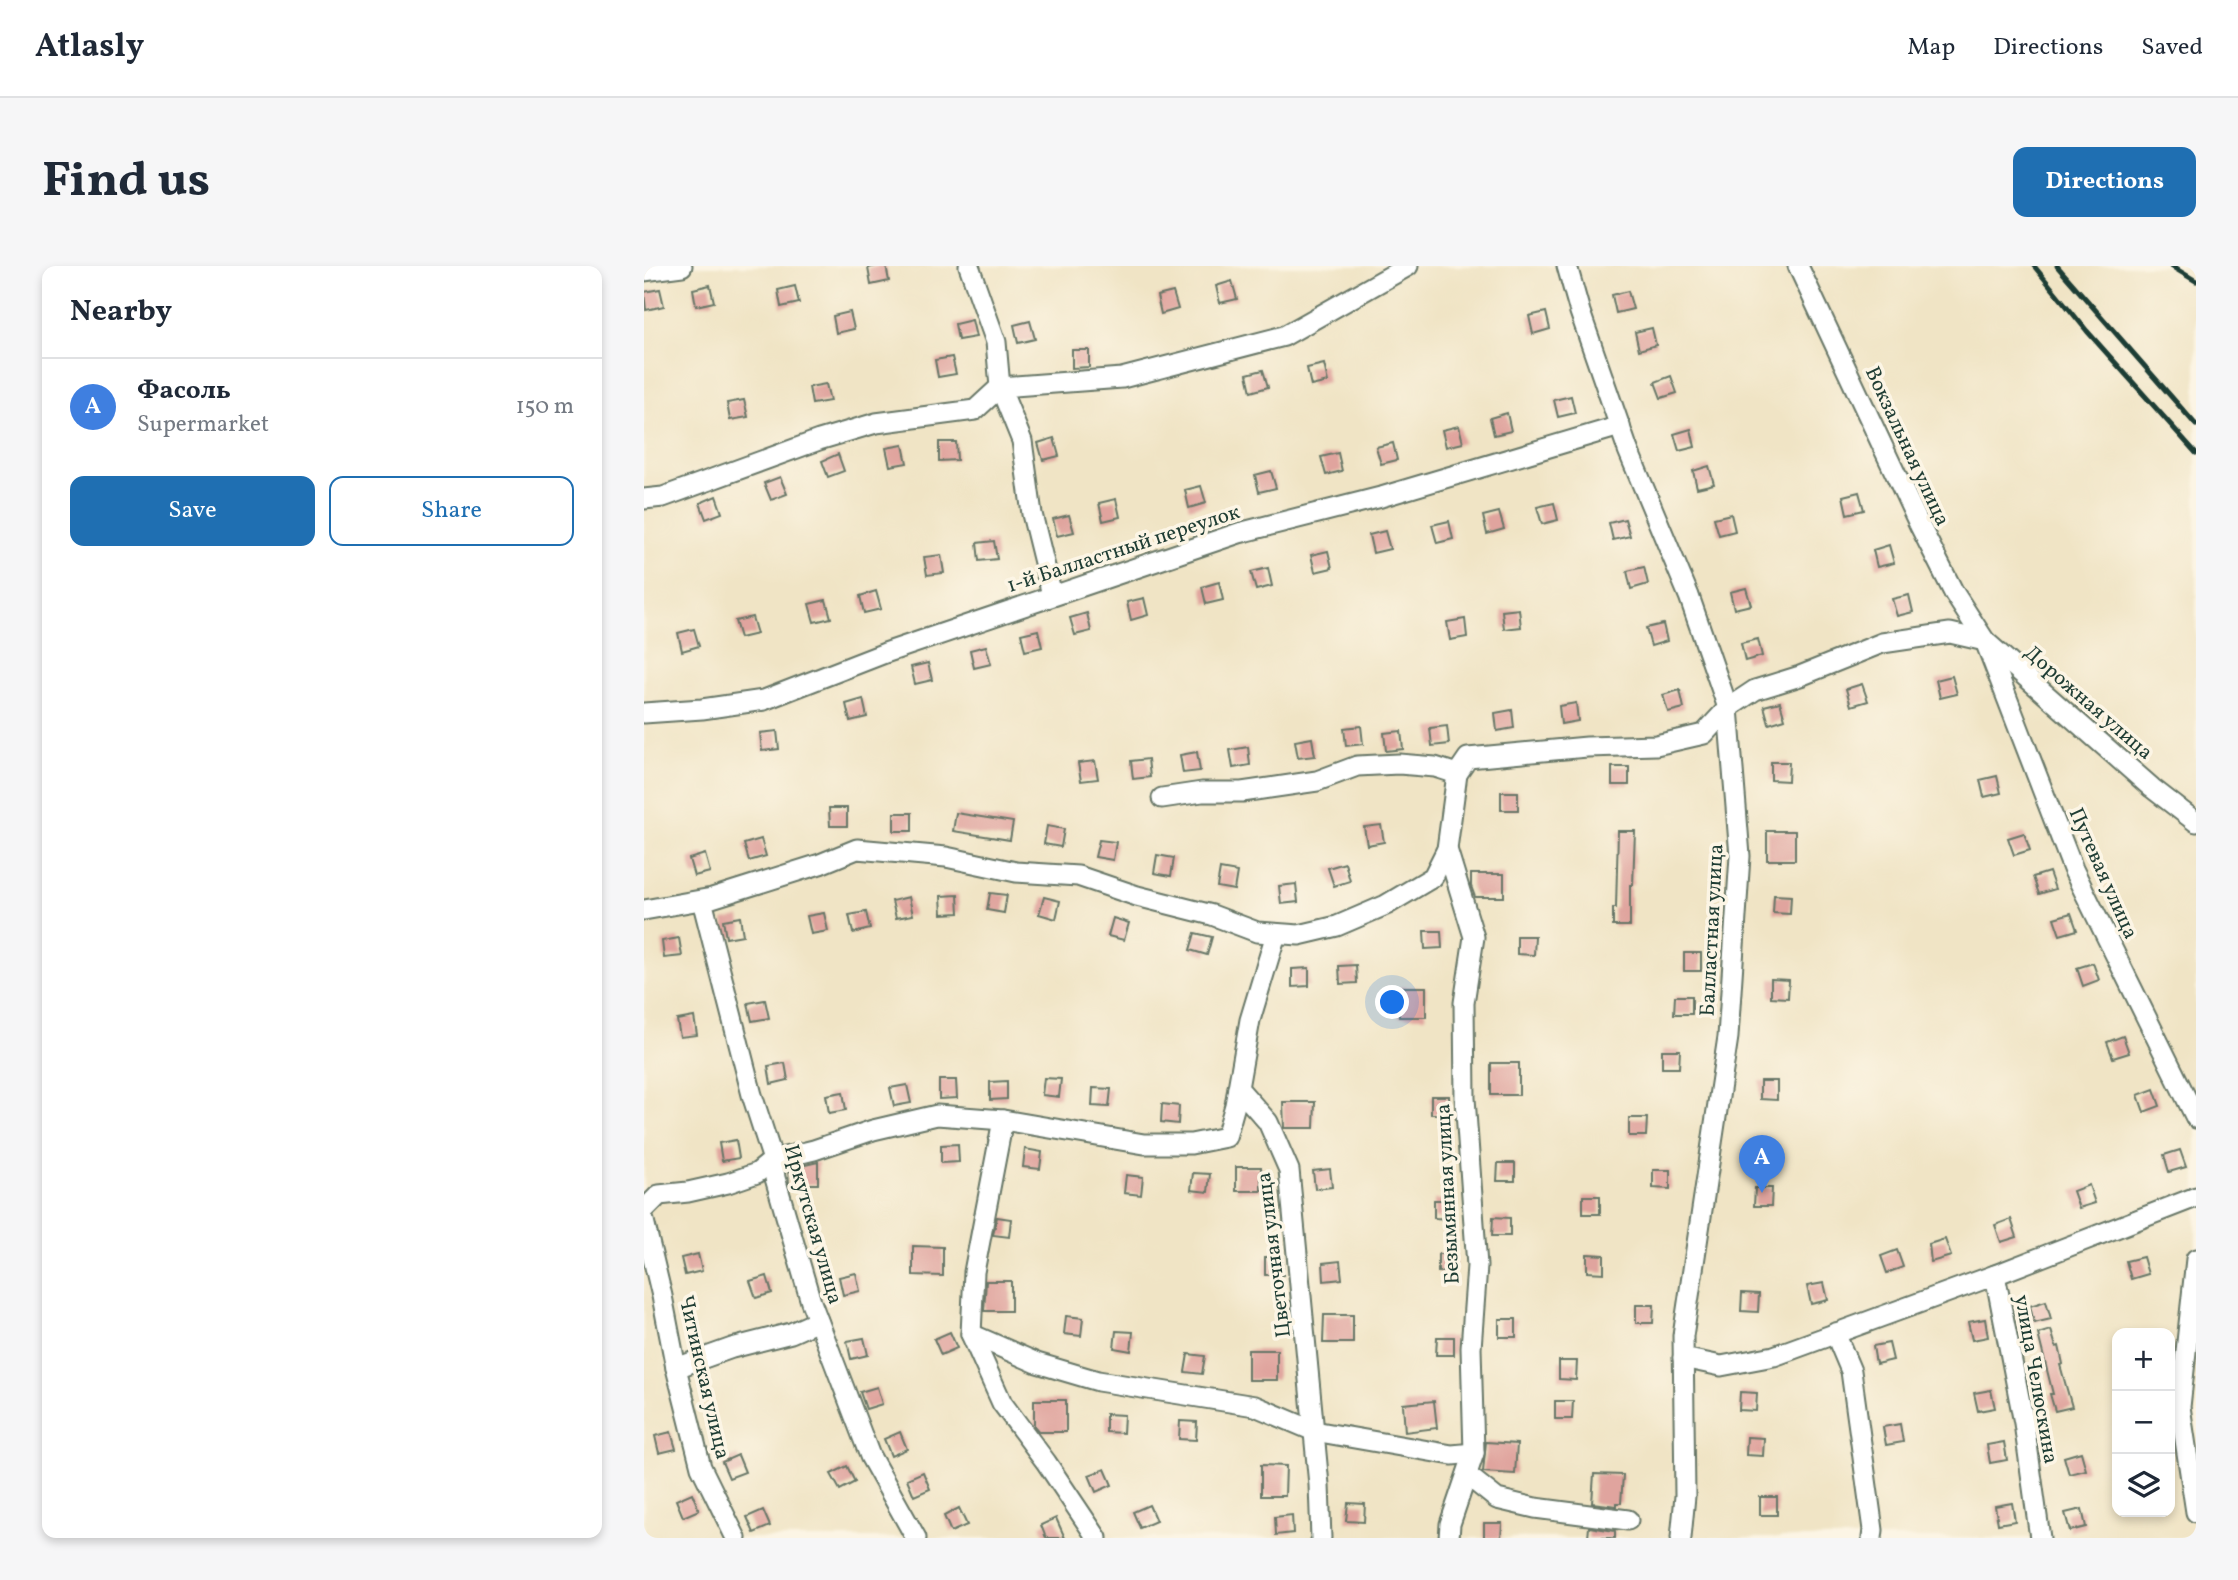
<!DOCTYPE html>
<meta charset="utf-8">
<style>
:root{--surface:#fff;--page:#f6f6f7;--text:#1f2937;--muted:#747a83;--line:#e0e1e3;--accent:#1f6fb2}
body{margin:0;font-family:Vollkorn,serif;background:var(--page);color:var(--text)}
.controls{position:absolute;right:21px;bottom:21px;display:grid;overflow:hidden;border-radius:14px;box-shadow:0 4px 10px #0003}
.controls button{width:63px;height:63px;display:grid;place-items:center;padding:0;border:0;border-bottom:2px solid var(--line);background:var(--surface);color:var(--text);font:35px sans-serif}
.you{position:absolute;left:749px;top:737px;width:24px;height:24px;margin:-18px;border:5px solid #fff;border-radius:50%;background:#1a73e8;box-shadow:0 0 0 10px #1a73e833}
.badge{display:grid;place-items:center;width:46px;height:46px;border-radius:50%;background:var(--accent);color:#fff;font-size:23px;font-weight:700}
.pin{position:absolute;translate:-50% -58px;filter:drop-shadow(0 2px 4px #0008)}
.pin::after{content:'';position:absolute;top:37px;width:24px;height:21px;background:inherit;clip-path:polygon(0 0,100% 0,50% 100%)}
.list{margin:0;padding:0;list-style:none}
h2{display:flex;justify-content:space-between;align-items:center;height:91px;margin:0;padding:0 28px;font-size:30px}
h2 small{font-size:23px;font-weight:400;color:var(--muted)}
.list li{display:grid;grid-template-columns:46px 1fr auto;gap:21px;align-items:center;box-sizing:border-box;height:98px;padding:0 28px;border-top:2px solid var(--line)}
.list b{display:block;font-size:26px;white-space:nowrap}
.list p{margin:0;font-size:23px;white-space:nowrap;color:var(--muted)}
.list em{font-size:23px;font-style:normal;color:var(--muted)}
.actions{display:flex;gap:14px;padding:21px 28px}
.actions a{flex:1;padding:16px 0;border:2px solid var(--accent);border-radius:14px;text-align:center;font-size:24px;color:var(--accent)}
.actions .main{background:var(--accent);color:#fff}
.icon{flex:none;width:38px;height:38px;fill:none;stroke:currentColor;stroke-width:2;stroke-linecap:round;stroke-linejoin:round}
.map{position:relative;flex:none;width:1552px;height:1272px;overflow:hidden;border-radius:14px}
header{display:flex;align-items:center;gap:42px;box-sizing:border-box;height:98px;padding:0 35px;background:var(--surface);border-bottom:2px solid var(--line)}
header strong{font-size:33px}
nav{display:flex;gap:38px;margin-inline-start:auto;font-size:24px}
.intro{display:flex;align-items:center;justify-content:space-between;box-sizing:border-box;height:168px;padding:0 42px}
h1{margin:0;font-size:49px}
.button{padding:18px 32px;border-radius:14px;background:var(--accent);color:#fff;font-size:24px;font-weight:700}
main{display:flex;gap:42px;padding:0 42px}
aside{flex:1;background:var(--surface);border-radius:14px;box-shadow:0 4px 10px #0003}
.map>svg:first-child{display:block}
.building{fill:#e0a49e}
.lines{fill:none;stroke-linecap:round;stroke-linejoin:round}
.minor-casing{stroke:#687767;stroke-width:23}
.minor{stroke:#fff;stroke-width:19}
.rail{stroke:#1f3d34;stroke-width:5}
.labels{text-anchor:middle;stroke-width:7;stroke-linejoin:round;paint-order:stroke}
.street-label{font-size:21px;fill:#1f3d34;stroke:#fcf5e5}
</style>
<header>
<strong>Atlasly</strong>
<nav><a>Map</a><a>Directions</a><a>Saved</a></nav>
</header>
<div class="intro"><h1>Find us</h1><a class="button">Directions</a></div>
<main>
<aside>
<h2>Nearby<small></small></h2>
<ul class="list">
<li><span class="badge" style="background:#3f7fe0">A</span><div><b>Фасоль</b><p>Supermarket</p></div><em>150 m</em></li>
</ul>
<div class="actions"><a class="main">Save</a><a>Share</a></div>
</aside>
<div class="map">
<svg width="1552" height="1272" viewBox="0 0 1552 1272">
<rect width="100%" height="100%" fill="#fcf5e5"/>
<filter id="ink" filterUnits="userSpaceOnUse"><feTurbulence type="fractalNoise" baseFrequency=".0143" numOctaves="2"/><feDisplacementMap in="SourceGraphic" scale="14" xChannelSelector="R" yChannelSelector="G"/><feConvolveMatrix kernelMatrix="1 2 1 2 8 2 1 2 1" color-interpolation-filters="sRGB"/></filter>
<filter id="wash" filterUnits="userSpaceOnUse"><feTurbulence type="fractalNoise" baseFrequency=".00686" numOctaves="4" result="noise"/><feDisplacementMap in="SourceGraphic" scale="28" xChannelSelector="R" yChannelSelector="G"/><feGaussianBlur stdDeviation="1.57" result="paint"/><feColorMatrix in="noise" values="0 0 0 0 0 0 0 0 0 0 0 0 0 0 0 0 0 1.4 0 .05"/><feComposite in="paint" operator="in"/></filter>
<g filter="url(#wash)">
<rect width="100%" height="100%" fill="#f0e4c5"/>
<g id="blocks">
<g class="building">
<polygon points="232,0 242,0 245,15 227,19 224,2"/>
<polygon points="588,15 593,33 576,37 572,20"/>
<polygon points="66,19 70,36 52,40 49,23"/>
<polygon points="151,20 155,37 137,41 134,24"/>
<polygon points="16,23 20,40 2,44 0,26"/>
<polygon points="984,25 989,43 972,47 968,29"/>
<polygon points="529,26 534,43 517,48 513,30"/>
<polygon points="206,46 210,63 192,67 189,50"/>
<polygon points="902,46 906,63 889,68 885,50"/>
<polygon points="328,54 332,71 314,74 311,58"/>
<polygon points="386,55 391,73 374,77 370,59"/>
<polygon points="1008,62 1012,79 995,84 991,66"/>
<polygon points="428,84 445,84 445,101 428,102"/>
<polygon points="308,91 312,108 294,111 291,94"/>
<polygon points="680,98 684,116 667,120 663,102"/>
<polygon points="619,104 624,121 607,126 603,108"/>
<polygon points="1027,110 1033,127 1017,132 1011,116"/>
<polygon points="182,118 186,135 168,138 165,121"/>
<polygon points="927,130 931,147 914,151 910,134"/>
<polygon points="100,134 104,151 86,154 83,137"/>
<polygon points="863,147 867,165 850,169 846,152"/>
<polygon points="815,160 819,177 802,181 798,164"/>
<polygon points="1047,163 1051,181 1035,185 1030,168"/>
<polygon points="410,172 415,190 399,194 394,177"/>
<polygon points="295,176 312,176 313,194 295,195"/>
<polygon points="749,177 753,194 737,198 732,181"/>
<polygon points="259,179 263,197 246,200 242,182"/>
<polygon points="694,187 698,205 682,209 677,191"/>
<polygon points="194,188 200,205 184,211 178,195"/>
<polygon points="1065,200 1070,218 1053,222 1049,205"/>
<polygon points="627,205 632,222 615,226 611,209"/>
<polygon points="136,211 143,228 127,234 120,217"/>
<polygon points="557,220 562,237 545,242 541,224"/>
<polygon points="1215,226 1220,244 1203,248 1199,230"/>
<polygon points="72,230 78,247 62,253 56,237"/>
<polygon points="472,233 476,251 459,255 455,237"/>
<polygon points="910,237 914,254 898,258 893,241"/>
<polygon points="855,246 860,263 843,268 839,250"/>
<polygon points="1087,248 1091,265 1075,269 1070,252"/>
<polygon points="425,249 430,266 413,270 409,253"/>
<polygon points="981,253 986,270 969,274 965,257"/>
<polygon points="805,255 809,273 793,277 788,259"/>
<polygon points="741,265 746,283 729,287 725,269"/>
<polygon points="350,275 353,293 335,295 333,277"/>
<polygon points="1245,279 1250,297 1233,301 1229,284"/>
<polygon points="684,285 688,302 671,306 667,289"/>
<polygon points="297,289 300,307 283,309 280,291"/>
<polygon points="1000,301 1004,318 987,323 983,305"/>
<polygon points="624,302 628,320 612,324 607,306"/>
<polygon points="575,316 579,334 562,338 558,321"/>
<polygon points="1102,322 1107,339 1090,343 1086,326"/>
<polygon points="232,325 237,343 220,347 216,330"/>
<polygon points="1265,329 1269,346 1253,350 1248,333"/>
<polygon points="500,332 504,349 487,354 483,336"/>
<polygon points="182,334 187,352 170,356 165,338"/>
<polygon points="875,343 877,361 860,363 858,345"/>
<polygon points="443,347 447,365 431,369 426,352"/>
<polygon points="108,351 113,368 96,372 91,355"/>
<polygon points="821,353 823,371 806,374 803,356"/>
<polygon points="1019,358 1023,375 1007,380 1002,362"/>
<polygon points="50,363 55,380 38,385 34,367"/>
<polygon points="394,364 398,381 381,385 377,368"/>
<polygon points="1114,373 1118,390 1101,395 1097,377"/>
<polygon points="342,380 347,398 330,402 326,384"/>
<polygon points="284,397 288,414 271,418 267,401"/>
<polygon points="1308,410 1313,428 1296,432 1292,414"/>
<polygon points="1218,418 1224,435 1207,440 1202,423"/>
<polygon points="1036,424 1040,442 1024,446 1019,429"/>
<polygon points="219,433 223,451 206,455 202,438"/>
<polygon points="1136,436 1141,453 1125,458 1120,440"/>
<polygon points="932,437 934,455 917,458 915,440"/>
<polygon points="868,444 870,462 853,465 851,447"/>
<polygon points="717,460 719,478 702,480 700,462"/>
<polygon points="803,460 805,478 788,480 786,462"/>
<polygon points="133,465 135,483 118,485 116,467"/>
<polygon points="757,465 759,483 742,485 740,467"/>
<polygon points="668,472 671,490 654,492 651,475"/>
<polygon points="604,481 606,499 589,502 586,484"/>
<polygon points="553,486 556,505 539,507 536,489"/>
<polygon points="504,493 506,511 489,513 487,495"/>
<polygon points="451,495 454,513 437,515 434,497"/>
<polygon points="1127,496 1145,496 1144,515 1127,514"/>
<rect x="968" y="501" width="17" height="18"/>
<polygon points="1353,510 1357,527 1340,531 1336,514"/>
<rect x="857" y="526" width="17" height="18"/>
<polygon points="185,542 203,542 203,560 186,560"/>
<rect x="250" y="547" width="18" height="18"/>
<polygon points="312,547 369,556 366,574 309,565"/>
<polygon points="737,559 740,576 723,579 720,561"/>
<polygon points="403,560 420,563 417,581 400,578"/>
<polygon points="974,565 991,565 989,619 986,619 986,660 969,660 969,642 972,642"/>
<rect x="1123" y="565" width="28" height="29"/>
<polygon points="1380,567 1386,584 1370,589 1364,572"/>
<polygon points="117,573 122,590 105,595 100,578"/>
<polygon points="455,574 472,576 469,594 451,591"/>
<polygon points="61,588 66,606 50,610 45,593"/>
<polygon points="513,589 530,592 527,610 510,607"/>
<polygon points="701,597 706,615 690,620 684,602"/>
<polygon points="576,603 593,606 590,624 573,621"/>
<polygon points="1405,606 1411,623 1395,628 1389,611"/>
<polygon points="827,608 860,608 860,631 831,631 827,620"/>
<polygon points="652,618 654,636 637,638 635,620"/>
<polygon points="346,627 363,629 360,647 343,644"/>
<polygon points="314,629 315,647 298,648 297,630"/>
<polygon points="1130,629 1147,630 1146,648 1129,647"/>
<polygon points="265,631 269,649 252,652 248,635"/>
<polygon points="400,631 416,635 412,653 395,648"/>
<polygon points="222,646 226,663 209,667 205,649"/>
<polygon points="180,647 184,665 167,668 163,650"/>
<polygon points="1427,647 1433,664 1416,669 1410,652"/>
<polygon points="96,651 99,669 82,672 79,654"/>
<polygon points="469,652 485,657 480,674 464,670"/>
<polygon points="780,665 797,665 798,682 781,683"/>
<polygon points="551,667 568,671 563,689 546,684"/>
<polygon points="873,670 891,670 890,689 873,688"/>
<polygon points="35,672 38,690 20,692 18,675"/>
<rect x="1040" y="687" width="17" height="18"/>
<polygon points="1449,697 1455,714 1439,720 1433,702"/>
<polygon points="712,699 713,717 696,718 695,700"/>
<polygon points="665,702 665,720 648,721 648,703"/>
<polygon points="1127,713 1145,714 1144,732 1127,731"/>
<rect x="755" y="721" width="27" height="30"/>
<polygon points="1031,730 1048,730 1048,748 1030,748"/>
<polygon points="121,734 125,752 108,755 104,737"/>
<polygon points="50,751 53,769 36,771 33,754"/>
<polygon points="1479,770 1485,787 1469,792 1463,776"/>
<polygon points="1018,784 1036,784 1035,802 1018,802"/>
<polygon points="141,797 144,814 127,818 124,800"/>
<rect x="847" y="797" width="28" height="32"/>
<polygon points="400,812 417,813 415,831 398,829"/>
<polygon points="295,814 312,814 313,832 295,833"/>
<polygon points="363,815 363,833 346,834 346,816"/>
<polygon points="1116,815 1133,815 1133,834 1116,833"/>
<polygon points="263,819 267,837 250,840 246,822"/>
<polygon points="449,822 467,823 465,841 448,840"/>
<polygon points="1510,823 1516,840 1500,846 1494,829"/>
<polygon points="199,826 202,844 185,847 182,829"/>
<rect x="787" y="830" width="18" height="18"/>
<polygon points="639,836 671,836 670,862 640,862"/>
<polygon points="518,838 535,840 534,858 517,856"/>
<polygon points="985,852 1003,852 1002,870 985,870"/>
<polygon points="92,874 95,892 78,895 75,877"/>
<polygon points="314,878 315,896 297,897 297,879"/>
<polygon points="381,883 398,886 396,903 379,901"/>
<polygon points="1536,884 1542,901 1525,906 1520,889"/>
<polygon points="174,896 174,918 145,918 144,903"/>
<polygon points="854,897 871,897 871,915 853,915"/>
<rect x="592" y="901" width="25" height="24"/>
<polygon points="686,903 688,921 671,923 669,905"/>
<polygon points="1009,904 1026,904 1026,923 1009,922"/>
<polygon points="549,907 566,908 564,926 547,924"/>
<polygon points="482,909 499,911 497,929 480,927"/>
<polygon points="1445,919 1451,937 1435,942 1429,925"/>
<polygon points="1111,922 1128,922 1127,940 1110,940"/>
<rect x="939" y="930" width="17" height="18"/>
<polygon points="790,934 807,934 807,953 790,952"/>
<polygon points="353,951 367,953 365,971 349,969"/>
<polygon points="849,951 866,952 866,970 848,970"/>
<polygon points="1367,953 1373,971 1357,976 1351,959"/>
<polygon points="1301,973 1307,990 1287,996 1285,978"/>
<polygon points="269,980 299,981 299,1010 269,1009"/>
<polygon points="1253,984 1259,1001 1243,1007 1237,990"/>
<polygon points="54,988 58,1005 41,1009 37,992"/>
<polygon points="794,988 812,988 811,1006 794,1006"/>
<polygon points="943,988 960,989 960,1007 943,1006"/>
<polygon points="621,991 638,991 639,1009 621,1009"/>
<polygon points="1499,991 1504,1008 1487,1013 1482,995"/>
<polygon points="696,995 698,1013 680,1015 679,997"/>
<polygon points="212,1007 216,1025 199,1029 195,1011"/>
<polygon points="123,1010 128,1027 112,1032 106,1015"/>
<polygon points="342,1015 367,1015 367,1045 340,1045"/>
<polygon points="1180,1017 1184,1034 1167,1038 1163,1020"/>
<polygon points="1098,1027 1115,1028 1114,1046 1097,1045"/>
<polygon points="1402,1035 1407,1053 1390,1057 1386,1040"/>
<polygon points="992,1039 1010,1039 1009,1057 992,1057"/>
<polygon points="680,1049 709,1049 709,1077 679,1077"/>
<polygon points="422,1050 439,1052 437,1070 420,1068"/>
<rect x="855" y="1053" width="17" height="18"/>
<polygon points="1341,1053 1344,1071 1328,1074 1324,1056"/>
<polygon points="1407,1064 1412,1081 1415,1080 1419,1098 1416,1099 1428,1141 1411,1145 1406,1128 1409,1128 1394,1068"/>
<polygon points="472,1065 489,1066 487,1085 470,1082"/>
<polygon points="306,1066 313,1082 297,1089 290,1073"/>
<polygon points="793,1071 810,1071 810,1089 792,1089"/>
<polygon points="220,1072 224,1089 207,1093 203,1075"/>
<polygon points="1245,1077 1249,1094 1232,1098 1229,1080"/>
<rect x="604" y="1084" width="29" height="30"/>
<polygon points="544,1088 561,1090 558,1108 541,1106"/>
<polygon points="915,1095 933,1095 932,1114 915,1113"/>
<polygon points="233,1121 238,1138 222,1143 216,1126"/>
<polygon points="1347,1124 1351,1142 1334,1145 1330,1127"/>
<polygon points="1096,1126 1113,1127 1112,1145 1095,1144"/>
<polygon points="390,1134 422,1134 422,1166 395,1166 390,1160"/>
<polygon points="790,1135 793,1162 761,1166 759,1138"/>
<polygon points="911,1135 929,1135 928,1153 911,1153"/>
<polygon points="462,1148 480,1149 479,1167 462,1166"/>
<polygon points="536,1155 553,1156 552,1174 535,1173"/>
<polygon points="1256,1158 1259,1176 1242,1179 1239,1161"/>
<polygon points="27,1166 32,1183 15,1187 11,1170"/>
<polygon points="256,1166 263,1183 247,1190 240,1173"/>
<polygon points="1103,1171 1120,1172 1119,1190 1102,1189"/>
<polygon points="842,1176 873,1178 871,1208 839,1206"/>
<polygon points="1360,1176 1363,1194 1346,1197 1343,1179"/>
<polygon points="1437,1186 1442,1204 1425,1208 1420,1191"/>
<polygon points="94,1189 101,1206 85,1212 78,1196"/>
<polygon points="617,1199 642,1200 641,1230 617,1230"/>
<polygon points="203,1200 211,1216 196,1224 187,1208"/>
<polygon points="461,1203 468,1219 452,1226 445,1209"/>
<polygon points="279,1206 286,1223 270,1230 263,1213"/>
<polygon points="950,1208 979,1209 977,1237 973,1237 973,1240 948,1237"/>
<polygon points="48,1227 55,1244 39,1251 32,1234"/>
<rect x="1116" y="1231" width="17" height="18"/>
<polygon points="704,1237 721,1238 720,1256 702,1255"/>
<polygon points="1368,1237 1371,1255 1354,1258 1351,1240"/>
<polygon points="505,1239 512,1255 496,1262 489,1246"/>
<polygon points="315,1242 323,1259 307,1266 300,1250"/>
<polygon points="1438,1243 1442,1261 1426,1265 1421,1247"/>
<polygon points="119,1244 126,1260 110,1267 103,1251"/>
<polygon points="648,1249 649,1267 632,1269 631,1251"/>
<polygon points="412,1252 421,1272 402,1272 397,1259"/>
<polygon points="840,1257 858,1257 857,1272 840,1272"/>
<polygon points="945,1261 971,1265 971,1272 944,1272"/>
</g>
</g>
</g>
<g filter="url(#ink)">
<use href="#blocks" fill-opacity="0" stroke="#687767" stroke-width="2"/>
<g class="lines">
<defs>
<g id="minor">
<polyline points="325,0 352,76 356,121 378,175 388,248 408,329"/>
<polyline points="923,0 936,46 984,184 1045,330 1084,442 1096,590 1084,771 1039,1070 1041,1230 1037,1272"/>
<polyline points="1154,0 1276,260 1310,327 1341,375 1429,603 1552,852"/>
<polyline points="0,5 38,0"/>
<polyline points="0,233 19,231 175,174 232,157 331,144 356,121 478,112 640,70 764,0"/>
<polyline points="0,447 58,443 120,434 241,387 595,267 737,231 976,160"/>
<polyline points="518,532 558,526 598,526 673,515 713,500 755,498 791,501 813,508 824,492 943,481 1012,479 1060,468 1084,442 1111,424 1156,410 1238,377 1306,367 1341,375 1508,522 1552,556"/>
<polyline points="803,583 830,671 820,737 821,832 833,1000 827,1082 830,1187 806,1258 805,1272"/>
<polyline points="60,642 108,829 129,894 131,912 167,1036 226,1190 272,1272"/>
<polyline points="0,644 68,632 176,598 213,583 302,591 372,606 434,610 493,630 568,649 613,666 655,669 693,660 742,639 789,611 803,583 813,508"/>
<polyline points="594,822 624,856 645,904 675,1219 677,1272"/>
<polyline points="359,854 330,1006 327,1068 358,1137 402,1196 453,1272"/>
<polyline points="0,944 15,929 44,926 84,917 113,907 129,894 170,884 229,864 293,849 359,854 500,878 547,878 582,871 591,839 606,754 632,668"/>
<polyline points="0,955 18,1030 32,1102 57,1201 92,1272"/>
<polyline points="1552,993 1536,1141 1552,1246"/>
<polyline points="1191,1067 1207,1105 1229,1264 1228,1272"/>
<polyline points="327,1068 393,1097 454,1115 611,1140 670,1165 808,1189 830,1187"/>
<polyline points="1039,1092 1077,1100 1130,1090 1351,1009"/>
<polyline points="32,1102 88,1082 147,1067 174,1055"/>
<polyline points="823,1209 853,1233 891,1242 984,1254"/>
<polyline points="1396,1272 1380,1157 1351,1009 1552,931"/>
</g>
</defs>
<use href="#minor" class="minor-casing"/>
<use href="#minor" class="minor"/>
<g class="rail">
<polyline points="1390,0 1443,65 1552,187"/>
<polyline points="1413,0 1552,159"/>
<polyline points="1527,0 1552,15"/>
</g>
</g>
</g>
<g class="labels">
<g class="street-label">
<text transform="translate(1264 180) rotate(65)" y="7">Вокзальная улица</text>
<text transform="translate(479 282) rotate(-18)" y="7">1-й Балластный переулок</text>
<text transform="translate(1445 436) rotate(41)" y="7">Дорожная улица</text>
<text transform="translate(1460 607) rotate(66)" y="7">Путевая улица</text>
<text transform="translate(1067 664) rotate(-87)" y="7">Балластная улица</text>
<text transform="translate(803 928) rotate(-93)" y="7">Безымянная улица</text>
<text transform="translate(170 958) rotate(74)" y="7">Иркутская улица</text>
<text transform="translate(629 989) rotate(-97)" y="7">Цветочная улица</text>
<text transform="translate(61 1111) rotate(77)" y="7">Читинская улица</text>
<text transform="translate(1393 1113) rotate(80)" y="7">улица Челюскина</text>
</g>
</g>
</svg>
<div class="controls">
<button>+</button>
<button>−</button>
<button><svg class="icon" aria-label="layers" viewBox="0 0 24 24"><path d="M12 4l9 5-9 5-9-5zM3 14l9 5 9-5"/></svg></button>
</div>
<div class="you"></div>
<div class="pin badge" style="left:1118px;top:927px;background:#3f7fe0">A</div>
</div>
</main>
